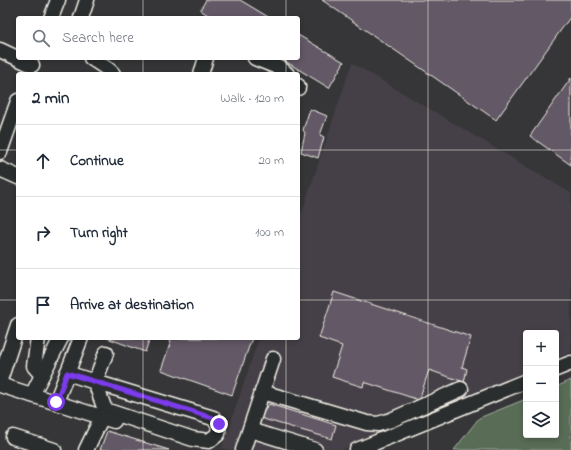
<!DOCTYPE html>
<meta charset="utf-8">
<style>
:root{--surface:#fff;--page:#f6f6f7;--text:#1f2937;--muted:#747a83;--line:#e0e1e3}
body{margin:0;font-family:"Indie Flower",sans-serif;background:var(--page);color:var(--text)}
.controls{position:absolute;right:12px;bottom:12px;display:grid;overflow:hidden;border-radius:4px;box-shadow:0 2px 6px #0003}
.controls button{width:36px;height:36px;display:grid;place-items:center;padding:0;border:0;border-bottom:1px solid var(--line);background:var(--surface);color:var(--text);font:20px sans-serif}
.stop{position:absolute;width:12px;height:12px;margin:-9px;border:3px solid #7c3aed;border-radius:50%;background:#fff}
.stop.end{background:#7c3aed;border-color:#fff;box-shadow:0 1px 4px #0008}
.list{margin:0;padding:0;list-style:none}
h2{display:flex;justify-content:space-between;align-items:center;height:52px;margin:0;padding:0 16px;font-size:17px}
h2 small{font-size:13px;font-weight:400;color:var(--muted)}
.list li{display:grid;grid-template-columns:26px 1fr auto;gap:12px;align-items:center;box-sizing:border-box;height:72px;padding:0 16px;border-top:1px solid var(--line)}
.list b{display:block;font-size:15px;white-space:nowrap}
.list em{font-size:13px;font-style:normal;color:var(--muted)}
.icon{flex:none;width:22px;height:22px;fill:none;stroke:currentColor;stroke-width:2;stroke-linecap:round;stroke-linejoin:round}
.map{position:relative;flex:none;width:571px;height:450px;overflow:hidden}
.search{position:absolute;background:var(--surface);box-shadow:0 2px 6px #0003;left:16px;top:16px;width:284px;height:44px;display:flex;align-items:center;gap:10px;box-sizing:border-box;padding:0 14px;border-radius:4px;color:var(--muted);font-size:15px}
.panel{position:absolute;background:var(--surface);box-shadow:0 2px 6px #0003;left:16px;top:72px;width:284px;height:268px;border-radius:4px}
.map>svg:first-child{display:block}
.built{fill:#444046}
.green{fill:#586c57;stroke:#a6aea0}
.building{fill:#645866;stroke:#f4f1e8}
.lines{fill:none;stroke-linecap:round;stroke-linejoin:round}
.minor-casing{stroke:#f4f1e8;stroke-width:17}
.minor{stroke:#2a2d2e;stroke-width:14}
.route{stroke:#7c3aed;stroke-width:5}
.grid{fill:none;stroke:#f4f1e8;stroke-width:1;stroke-opacity:0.55}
</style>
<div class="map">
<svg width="571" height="450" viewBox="0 0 571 450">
<rect width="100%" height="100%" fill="#363639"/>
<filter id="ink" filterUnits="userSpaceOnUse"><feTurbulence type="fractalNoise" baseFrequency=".025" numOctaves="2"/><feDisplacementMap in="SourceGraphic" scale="8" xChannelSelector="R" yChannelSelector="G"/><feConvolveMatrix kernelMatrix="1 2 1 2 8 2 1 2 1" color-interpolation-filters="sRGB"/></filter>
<g filter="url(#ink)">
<polygon class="built" points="352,63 571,193 571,352 556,359 556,333 526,333 526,372 342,450 229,450 222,448 259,338 298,338 298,224"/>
<polygon class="green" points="571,380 571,450 454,450 479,418 526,399 526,435 556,435 556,387"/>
<g class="building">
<polygon points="206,0 240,0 270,18 213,18 200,10"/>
<polygon points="322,0 571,0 571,16 496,120"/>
<polygon points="298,35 344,62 329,88 280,58 298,58"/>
<polygon points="571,78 571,165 530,136"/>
<polygon points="310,109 327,116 320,135 324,137 318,158 301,152 305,133 303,130"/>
<polygon points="334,292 471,337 462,367 467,369 464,382 429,370 419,400 364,382 363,387 332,377 342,346 319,338"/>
<polygon points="107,338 150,338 145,352"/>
<polygon points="162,338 252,338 232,395 161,370 171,341"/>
<polygon points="269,404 336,425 332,439 260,418"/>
<polygon points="107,431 169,450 100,450"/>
</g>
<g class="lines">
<defs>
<g id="minor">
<polyline points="51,18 58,0"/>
<polyline points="81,18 87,0"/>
<polyline points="0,50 32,65"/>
<polyline points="91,58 109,70 113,74"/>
<polyline points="255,58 280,68 287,74"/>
<polyline points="201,74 206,58"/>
<polyline points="298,86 298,88"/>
<polyline points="0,152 18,101"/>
<polyline points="0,169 18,177"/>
<polyline points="38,338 34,366 42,375"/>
<polyline points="556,369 571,363"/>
<polyline points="67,373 95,382 106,353"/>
<polyline points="0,380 18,325"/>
<polygon points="95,382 213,418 219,424 218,434 209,441 193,439 105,410"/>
<polyline points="0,385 114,421"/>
<polyline points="262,392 367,423 378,424 391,420 461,389"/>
<polyline points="32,395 61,338"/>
<polyline points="56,402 81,338"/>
<polyline points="250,430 315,450"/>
<polyline points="13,437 54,450"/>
<polyline points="86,450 102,417"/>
<polyline points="243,450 273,359"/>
<polyline points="357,450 526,381"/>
</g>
</defs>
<use href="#minor" class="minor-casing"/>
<use href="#minor" class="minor"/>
</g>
</g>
<g class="lines" filter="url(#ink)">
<polyline class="route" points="56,402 67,373 213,418 219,424"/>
</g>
<path class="grid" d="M143 0V18M286 0V18M428 0V450M143 58V74M286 58V74M0 150H18M298 150H571M0 300H18M298 300H571M143 338V450M286 338V450"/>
</svg>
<div class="controls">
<button>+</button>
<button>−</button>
<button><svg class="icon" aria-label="layers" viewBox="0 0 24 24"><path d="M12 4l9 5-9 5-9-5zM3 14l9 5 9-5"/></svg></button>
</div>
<div class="stop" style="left:56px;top:402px"></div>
<div class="stop end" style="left:219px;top:424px"></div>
<div class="search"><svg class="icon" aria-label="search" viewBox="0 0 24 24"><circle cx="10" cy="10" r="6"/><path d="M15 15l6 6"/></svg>Search here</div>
<section class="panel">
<h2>2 min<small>Walk · 120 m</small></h2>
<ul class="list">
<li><svg class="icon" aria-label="ahead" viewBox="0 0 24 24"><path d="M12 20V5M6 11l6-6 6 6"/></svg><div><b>Continue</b></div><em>20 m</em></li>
<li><svg class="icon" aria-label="right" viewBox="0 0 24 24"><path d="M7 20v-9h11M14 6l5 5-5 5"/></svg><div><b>Turn right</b></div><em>100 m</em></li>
<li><svg class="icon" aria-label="arrive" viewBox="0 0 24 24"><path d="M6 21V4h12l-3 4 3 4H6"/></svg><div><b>Arrive at destination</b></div></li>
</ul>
</section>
</div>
